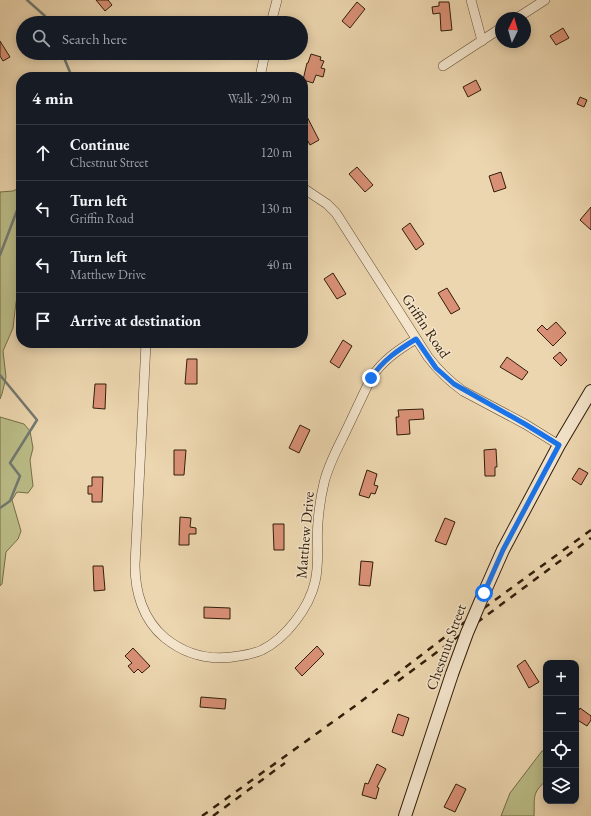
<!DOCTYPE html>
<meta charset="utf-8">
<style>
:root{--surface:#171b24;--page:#20242c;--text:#f1f3f6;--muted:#9ea1a6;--line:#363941}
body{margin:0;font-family:"EB Garamond",serif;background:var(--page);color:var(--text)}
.controls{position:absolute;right:12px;bottom:12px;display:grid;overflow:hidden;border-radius:8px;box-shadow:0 2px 10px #0003}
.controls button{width:36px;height:36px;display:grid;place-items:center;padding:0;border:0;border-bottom:1px solid var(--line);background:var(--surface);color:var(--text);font:20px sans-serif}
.compass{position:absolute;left:495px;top:12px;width:36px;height:36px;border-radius:50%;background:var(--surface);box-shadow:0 2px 10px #0003;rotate:5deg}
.stop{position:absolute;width:12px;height:12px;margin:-9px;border:3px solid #1a73e8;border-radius:50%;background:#fff}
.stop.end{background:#1a73e8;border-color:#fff;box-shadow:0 1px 4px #0008}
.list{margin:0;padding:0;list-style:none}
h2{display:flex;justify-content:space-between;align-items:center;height:52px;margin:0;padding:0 16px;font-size:17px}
h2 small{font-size:13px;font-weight:400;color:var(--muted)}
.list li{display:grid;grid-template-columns:26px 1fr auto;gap:12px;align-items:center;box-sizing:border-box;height:56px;padding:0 16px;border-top:1px solid var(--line)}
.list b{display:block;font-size:15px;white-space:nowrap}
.list p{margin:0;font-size:13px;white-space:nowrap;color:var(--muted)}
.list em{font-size:13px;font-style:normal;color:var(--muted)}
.icon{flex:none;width:22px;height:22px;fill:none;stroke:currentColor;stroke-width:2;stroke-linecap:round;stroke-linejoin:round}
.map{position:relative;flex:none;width:591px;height:816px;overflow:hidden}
.search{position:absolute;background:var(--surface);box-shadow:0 2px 10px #0003;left:16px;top:16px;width:292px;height:44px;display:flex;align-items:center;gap:10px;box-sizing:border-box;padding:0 14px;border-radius:22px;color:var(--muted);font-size:15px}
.panel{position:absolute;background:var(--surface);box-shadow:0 2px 10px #0003;left:16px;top:72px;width:292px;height:276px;border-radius:16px}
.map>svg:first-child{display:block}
.green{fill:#bbbd88;stroke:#766e48}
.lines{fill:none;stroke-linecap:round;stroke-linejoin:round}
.stream{stroke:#727971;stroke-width:2.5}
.building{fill:#d99076;stroke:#311e09}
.minor-casing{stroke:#604c32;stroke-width:10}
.secondary-casing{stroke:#311e09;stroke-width:14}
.minor{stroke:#f3e4cb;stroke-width:9}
.secondary{stroke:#f3e4cb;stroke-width:12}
.rail{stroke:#311e09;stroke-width:2.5;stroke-dasharray:7 7;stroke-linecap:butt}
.secondary-bridge-casing{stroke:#311e09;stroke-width:14;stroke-linecap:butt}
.secondary-bridge{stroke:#f3e4cb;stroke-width:12}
.route{stroke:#1a73e8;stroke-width:5}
.labels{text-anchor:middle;stroke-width:3;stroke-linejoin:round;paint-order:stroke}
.street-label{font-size:15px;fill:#311e09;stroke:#f3e4cb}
</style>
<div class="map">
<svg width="591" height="816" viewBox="0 0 591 816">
<rect width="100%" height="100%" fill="#ecd6af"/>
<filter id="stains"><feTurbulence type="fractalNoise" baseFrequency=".005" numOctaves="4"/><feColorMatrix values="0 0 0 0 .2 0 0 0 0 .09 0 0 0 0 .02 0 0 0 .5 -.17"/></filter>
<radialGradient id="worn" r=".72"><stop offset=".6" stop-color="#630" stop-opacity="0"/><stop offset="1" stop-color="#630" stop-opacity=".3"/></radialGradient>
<g class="green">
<polygon points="21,187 21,292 16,302 13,328 3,351 6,377 2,394 0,399 0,192 13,191"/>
<polygon points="0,417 24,424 30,431 33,448 30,460 33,486 28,493 17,492 12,500 21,531 18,539 6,552 2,584 0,586"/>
<path d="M546 750V781C531 793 535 799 534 816H501L510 793 542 751Z"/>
</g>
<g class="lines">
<g class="stream">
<polyline points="27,0 45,16 48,23"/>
<polyline points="62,53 72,77"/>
<polyline points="0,255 21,200"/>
<polyline points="0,375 37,420 10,463 20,476 10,501 0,508"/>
</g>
</g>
<g class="building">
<polygon points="96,0 108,0 112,5 105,11"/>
<polygon points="357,2 365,9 350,28 342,21"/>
<polygon points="439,2 449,2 452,30 441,31 440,13 433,14 432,7 439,6"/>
<polygon points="563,28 569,38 556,45 550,36"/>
<polygon points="0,41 10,57 3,61 0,56"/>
<polygon points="311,54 321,57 320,60 324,61 321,68 325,69 323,77 316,75 313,83 303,80 307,63 308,63"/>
<polygon points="476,80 481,90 468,97 463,87"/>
<polygon points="580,97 587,100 584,107 577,104"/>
<polygon points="303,109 319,140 310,145 303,132"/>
<polygon points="357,167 373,185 365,192 349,174"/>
<polygon points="501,172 506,188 494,192 489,176"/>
<polygon points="591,207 591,230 580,220"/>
<polygon points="410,223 424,244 416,250 402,229"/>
<polygon points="333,273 346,294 337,299 324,279"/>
<polygon points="447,288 460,309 451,314 438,293"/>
<polygon points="556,322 566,333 553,346 537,330 542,325 547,330"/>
<polygon points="343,340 352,346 339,368 330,362"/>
<polygon points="560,352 567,360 561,366 553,358"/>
<polygon points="507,357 528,372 522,380 500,367"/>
<polygon points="187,359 197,359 197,384 185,384"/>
<polygon points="95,384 106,384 105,409 93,408"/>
<polygon points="423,409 424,419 409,420 410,434 397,435 396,417 399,417 398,410"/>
<polygon points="300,425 310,430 299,453 289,448"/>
<polygon points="496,449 497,467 495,467 495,476 485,476 484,450"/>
<polygon points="174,450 186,450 184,475 174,475"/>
<polygon points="579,468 588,473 581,485 572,479"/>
<polygon points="367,470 377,474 374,485 378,486 375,494 371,493 369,498 359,495"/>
<polygon points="92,477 103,477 102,502 92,502 92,494 88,494 88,486 92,486"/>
<polygon points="180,517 191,518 190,527 196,528 196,534 189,534 189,545 179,545"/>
<polygon points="445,518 455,522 446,545 435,541"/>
<polygon points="273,524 284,524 284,550 274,550"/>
<polygon points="361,561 373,562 370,586 359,585"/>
<polygon points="93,566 103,566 105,590 94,591"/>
<polygon points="204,607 230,608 230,619 204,618"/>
<polygon points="317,646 324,654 302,676 295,668"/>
<polygon points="133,648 150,666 142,673 138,669 134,673 128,666 132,663 125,656"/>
<polygon points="525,660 539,682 529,688 517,666"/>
<polygon points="201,697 226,699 225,709 200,707"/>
<polygon points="576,707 579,710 580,708 591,716 591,720 587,726 576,719"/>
<polygon points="398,714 409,718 403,736 392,732"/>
<polygon points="377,764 386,769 377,787 379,788 376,799 362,795 365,783 368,784"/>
<polygon points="456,784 466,789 455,812 444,807"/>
</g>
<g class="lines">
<defs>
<g id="minor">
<polyline points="471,0 482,41"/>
<polyline points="517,18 545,0"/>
<polyline points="271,23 277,0"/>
<polyline points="443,66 501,28"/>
<polyline points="260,77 265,53"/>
<path d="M303 188 327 204 336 213 428 357C438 370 449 381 463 391L525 424 559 445"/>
<path d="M146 343 135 565C135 592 143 620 165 638 186 655 212 661 239 656 247 655 255 653 262 650 286 638 309 608 315 582 320 562 316 542 318 522 319 509 321 495 324 483 328 466 336 451 344 435 353 416 362 397 371 378 383 360 398 350 416 339"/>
</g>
<g id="secondary">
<polyline points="484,593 503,550 559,445 591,391"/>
<polyline points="405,816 452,674"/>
</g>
</defs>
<use href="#minor" class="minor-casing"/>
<use href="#secondary" class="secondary-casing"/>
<use href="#minor" class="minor"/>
<use href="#secondary" class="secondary"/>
<g class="rail">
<polyline points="398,681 591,538"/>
<polyline points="202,816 355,706 458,627 591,530"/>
<polyline points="213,816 285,763"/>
</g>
<defs>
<polyline id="secondary-bridge" points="452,674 467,633 484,593"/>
</defs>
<use href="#secondary-bridge" class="secondary-bridge-casing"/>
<use href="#secondary-bridge" class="secondary-bridge"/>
</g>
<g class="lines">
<path class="route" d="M371 378C383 360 398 350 416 339L436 368 454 384 525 424 559 445 503 550 484 593"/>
</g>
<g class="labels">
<g class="street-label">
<text transform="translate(426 326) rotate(56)" y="5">Griffin Road</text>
<text transform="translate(305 535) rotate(-85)" y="5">Matthew Drive</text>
<text transform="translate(446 647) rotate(-70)" y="5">Chestnut Street</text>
</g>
</g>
<rect width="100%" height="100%" filter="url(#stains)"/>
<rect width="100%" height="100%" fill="url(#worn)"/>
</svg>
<div class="controls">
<button>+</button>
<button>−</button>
<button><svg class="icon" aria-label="locate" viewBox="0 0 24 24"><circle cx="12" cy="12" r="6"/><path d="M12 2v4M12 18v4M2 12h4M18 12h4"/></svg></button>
<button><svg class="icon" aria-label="layers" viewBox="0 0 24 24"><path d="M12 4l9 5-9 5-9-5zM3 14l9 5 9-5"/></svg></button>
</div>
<svg class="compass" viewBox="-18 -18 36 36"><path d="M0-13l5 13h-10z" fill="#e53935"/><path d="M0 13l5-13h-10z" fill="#9ea1a6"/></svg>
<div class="stop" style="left:484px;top:593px"></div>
<div class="stop end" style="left:371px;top:378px"></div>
<div class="search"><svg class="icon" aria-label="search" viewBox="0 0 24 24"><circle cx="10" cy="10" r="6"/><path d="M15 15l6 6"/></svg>Search here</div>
<section class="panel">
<h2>4 min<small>Walk · 290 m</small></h2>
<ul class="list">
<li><svg class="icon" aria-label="ahead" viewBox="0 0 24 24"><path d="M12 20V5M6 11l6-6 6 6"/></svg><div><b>Continue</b><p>Chestnut Street</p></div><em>120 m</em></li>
<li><svg class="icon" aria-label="left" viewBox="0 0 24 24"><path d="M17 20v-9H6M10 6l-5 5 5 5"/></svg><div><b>Turn left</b><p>Griffin Road</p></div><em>130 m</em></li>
<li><svg class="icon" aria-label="left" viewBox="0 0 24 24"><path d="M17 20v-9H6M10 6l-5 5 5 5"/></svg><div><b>Turn left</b><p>Matthew Drive</p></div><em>40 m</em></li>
<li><svg class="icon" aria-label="arrive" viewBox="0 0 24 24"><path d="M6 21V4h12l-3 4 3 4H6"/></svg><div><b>Arrive at destination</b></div></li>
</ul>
</section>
</div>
